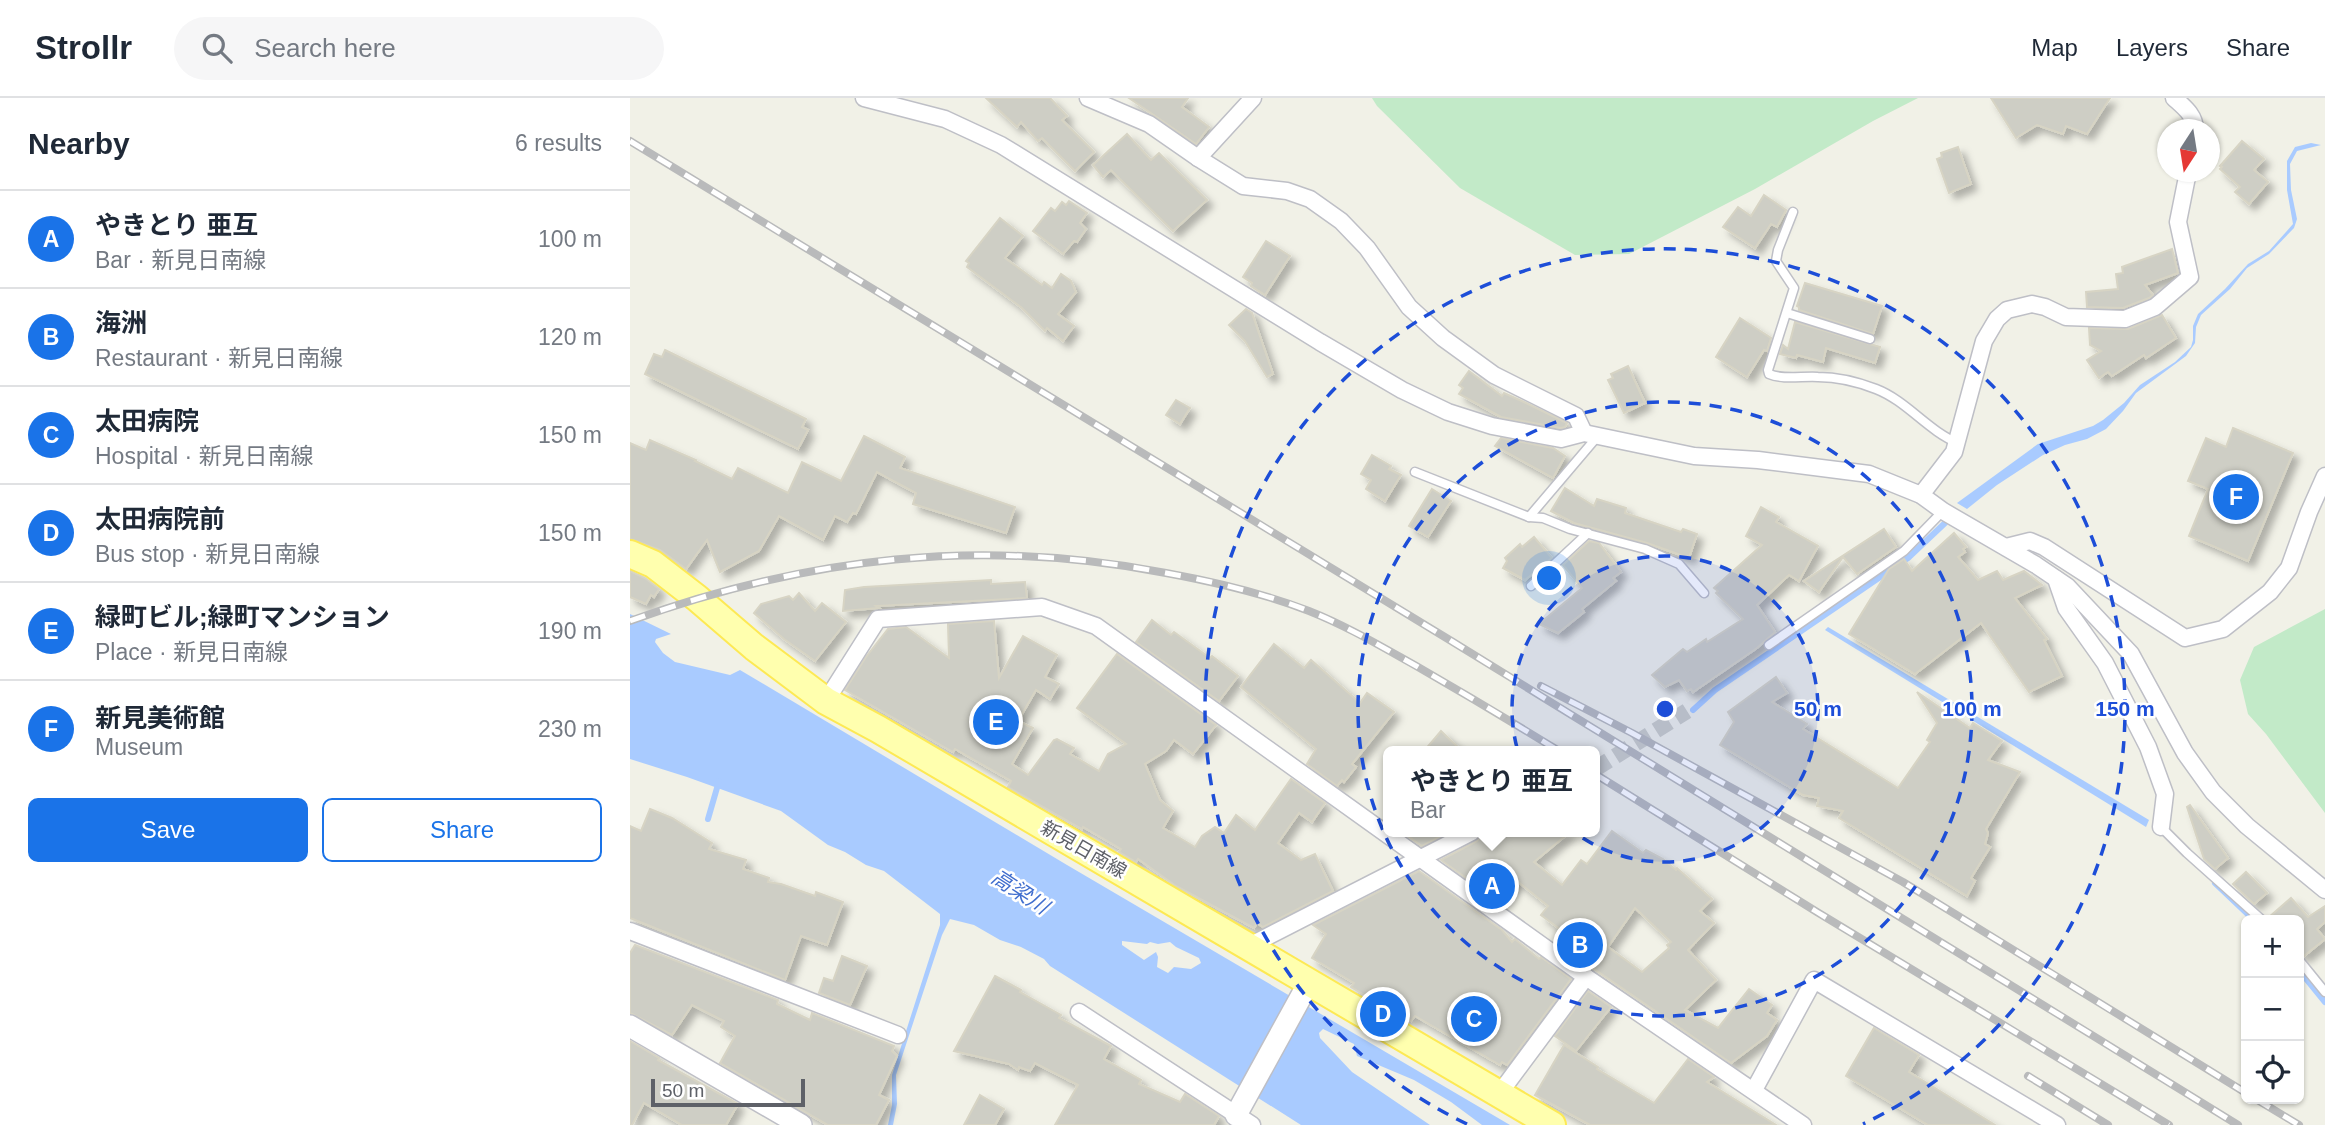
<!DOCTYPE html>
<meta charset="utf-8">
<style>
:root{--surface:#fff;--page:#f6f6f7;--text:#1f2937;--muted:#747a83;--line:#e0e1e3;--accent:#1a73e8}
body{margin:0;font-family:Helvetica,"Noto Sans JP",sans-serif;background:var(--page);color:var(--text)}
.controls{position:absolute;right:21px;bottom:21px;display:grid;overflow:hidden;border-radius:10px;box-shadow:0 2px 5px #0004}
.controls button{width:63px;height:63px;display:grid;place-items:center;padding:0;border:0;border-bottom:2px solid var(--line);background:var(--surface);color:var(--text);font:35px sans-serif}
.compass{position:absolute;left:1527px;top:21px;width:63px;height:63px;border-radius:50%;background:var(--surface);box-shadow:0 2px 5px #0004;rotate:192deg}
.scale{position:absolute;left:21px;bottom:18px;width:154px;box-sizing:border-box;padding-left:7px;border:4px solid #5e6168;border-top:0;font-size:19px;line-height:24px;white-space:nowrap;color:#5e6168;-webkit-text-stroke:5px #fff;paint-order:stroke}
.you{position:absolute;left:920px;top:481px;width:24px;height:24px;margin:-18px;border:5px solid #fff;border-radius:50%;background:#1a73e8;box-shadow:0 0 0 10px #1a73e833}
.badge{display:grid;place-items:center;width:46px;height:46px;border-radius:50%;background:var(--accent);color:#fff;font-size:23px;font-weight:700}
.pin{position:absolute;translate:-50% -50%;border:4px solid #fff;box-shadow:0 2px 7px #0006}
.popup{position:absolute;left:753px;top:648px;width:217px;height:91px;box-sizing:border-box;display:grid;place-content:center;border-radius:10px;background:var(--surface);filter:drop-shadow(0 2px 5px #0005);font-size:23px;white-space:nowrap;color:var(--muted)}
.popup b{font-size:26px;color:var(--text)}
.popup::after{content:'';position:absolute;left:50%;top:100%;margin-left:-14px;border:14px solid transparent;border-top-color:var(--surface)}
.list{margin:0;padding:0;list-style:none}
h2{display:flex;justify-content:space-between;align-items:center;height:91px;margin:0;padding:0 28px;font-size:30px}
h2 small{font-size:23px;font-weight:400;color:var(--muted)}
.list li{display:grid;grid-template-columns:46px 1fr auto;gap:21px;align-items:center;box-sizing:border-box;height:98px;padding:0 28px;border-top:2px solid var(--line)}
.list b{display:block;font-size:26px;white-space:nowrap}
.list p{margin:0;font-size:23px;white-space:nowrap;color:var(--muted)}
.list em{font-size:23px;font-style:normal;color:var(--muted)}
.actions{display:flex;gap:14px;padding:21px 28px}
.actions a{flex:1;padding:16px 0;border:2px solid var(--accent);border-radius:10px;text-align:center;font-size:24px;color:var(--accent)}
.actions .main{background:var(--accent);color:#fff}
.icon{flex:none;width:38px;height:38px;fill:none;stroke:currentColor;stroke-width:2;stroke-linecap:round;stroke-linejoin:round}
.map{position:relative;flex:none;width:1695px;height:1027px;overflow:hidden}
header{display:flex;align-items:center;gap:42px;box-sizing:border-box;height:98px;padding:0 35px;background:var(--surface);border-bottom:2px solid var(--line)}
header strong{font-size:33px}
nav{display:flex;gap:38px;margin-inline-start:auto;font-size:24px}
.search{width:490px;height:63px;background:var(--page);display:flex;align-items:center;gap:18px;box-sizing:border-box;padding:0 24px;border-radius:38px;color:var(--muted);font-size:26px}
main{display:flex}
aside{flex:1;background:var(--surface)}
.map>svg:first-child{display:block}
.green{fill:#c2eac8}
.water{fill:#a9cbff;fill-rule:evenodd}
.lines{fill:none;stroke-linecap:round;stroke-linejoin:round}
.stream{stroke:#a9cbff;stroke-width:6}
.building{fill:#cecec5;stroke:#d7d4c4;stroke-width:2;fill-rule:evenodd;filter:url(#shadow)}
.minor-tunnel{stroke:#cccdc7;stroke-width:16;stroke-dasharray:16 8;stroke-linecap:butt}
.service-casing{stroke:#bebfc6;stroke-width:11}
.minor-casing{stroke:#bebfc6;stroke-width:19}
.tertiary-casing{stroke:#bebfc6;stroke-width:24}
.primary-casing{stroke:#fde954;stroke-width:30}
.service{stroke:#fff;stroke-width:8}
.minor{stroke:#fff;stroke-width:16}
.tertiary{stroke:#fff;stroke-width:21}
.primary{stroke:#ffffae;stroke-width:26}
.rail-casing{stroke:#b9babb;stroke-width:8}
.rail{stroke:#fff;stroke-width:5;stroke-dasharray:16;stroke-linecap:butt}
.ring{fill:none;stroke:#1d4ed8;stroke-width:3.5;stroke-dasharray:12 9}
.labels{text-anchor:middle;stroke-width:5;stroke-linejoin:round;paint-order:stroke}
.street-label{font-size:19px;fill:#5e6168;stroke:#fff}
.water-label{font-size:21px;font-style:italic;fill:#406ece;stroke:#fff}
.centre{fill:#1d4ed8;stroke:#fff;stroke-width:3.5}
.ring-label{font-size:21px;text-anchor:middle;font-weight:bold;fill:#1d4ed8;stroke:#fff;stroke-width:5;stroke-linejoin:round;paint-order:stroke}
</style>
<header>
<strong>Strollr</strong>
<div class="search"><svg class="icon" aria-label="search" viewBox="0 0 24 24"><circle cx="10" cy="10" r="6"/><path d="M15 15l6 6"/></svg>Search here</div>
<nav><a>Map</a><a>Layers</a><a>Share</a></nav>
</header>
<main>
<aside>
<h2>Nearby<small>6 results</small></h2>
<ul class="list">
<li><span class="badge">A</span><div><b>やきとり 亜互</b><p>Bar · 新見日南線</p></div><em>100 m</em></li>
<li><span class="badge">B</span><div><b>海洲</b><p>Restaurant · 新見日南線</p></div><em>120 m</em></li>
<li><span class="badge">C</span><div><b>太田病院</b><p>Hospital · 新見日南線</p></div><em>150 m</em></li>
<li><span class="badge">D</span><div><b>太田病院前</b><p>Bus stop · 新見日南線</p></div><em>150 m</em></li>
<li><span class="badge">E</span><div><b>緑町ビル;緑町マンション</b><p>Place · 新見日南線</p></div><em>190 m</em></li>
<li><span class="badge">F</span><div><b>新見美術館</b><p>Museum</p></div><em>230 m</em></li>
</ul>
<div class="actions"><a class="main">Save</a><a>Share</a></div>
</aside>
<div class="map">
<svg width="1695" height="1027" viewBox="0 0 1695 1027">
<defs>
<filter id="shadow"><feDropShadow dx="6" dy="6" stdDeviation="3.5" flood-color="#0004"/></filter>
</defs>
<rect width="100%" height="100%" fill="#f1f1e7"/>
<g class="green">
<polygon points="742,0 1288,0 1243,23 1125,91 999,156 945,157 830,90 747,8"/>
<polygon points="1695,511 1695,715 1636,636 1618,616 1610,582 1624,549"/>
</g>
<g class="water">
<polygon points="1681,45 1691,47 1667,53 1660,66 1661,92 1667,121 1664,130 1639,156 1617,170 1600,191 1571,217 1566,229 1565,245 1556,258 1506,295 1493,313 1476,331 1457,341 1435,347 1413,357 1367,387 1337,411 1327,405 1408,346 1463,328 1473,322 1494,305 1510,287 1545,264 1561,249 1563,242 1563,228 1568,216 1595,191 1618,166 1639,153 1663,126 1657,92 1657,63 1665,49"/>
<path d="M0 516 41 536 26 541 25 544 33 555 45 564 100 577 110 572 437 767 880 1027H852L821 1004 784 982 727 958 724 946 693 931 689 935 690 940 722 974 800 1027H671L420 868 414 861 391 849 370 842 344 827 320 821 312 837 266 977 267 1006 263 1027H258L262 1007V977L310 827V816L254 773 236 767 215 754 198 747 151 713 57 679 0 661ZM492 843 517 846 520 844 528 846 540 844 546 849 569 860 571 865 561 871 544 869 538 875 527 869 528 859 526 854 514 862 492 847Z"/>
<polygon points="1198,529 1519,722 1516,729 1195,532"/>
</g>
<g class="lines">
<g class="stream">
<polyline points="1063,612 1085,592 1278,460 1315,425"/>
<polyline points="78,721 89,683"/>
<polyline points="1585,785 1624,822"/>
<polyline points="1669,872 1695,904"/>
</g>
</g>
<g class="building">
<polygon points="356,0 420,0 437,18 432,22 464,54 445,73 412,40 408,43 391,24 387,29"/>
<polygon points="499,0 558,0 552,9 579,29 566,46"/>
<polygon points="1361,0 1480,0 1457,36 1436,28 1433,36 1407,27 1386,40"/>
<polygon points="497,36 521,62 529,55 577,102 543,133 481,72 473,79 463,67"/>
<polygon points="1612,43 1634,61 1624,72 1638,84 1619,106 1605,94 1610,89 1590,71 1592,69 1590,68"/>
<polygon points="1328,49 1341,86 1319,95 1307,61 1312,59 1311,55"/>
<polygon points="1134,97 1156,112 1147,129 1141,126 1125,150 1093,129 1108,109 1121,118"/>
<polygon points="439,103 457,115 450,125 456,131 447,144 444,143 433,156 403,133 421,110 425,113 432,104 436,107"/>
<polygon points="370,120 393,138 375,160 412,187 414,184 422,190 431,176 441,183 446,194 428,216 444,228 433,243 417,230 415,233 392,210 337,169 339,165 336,163"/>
<polygon points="636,143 660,158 635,197 621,188 622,185 613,179"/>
<polygon points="1542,151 1548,175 1515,187 1523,197 1519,200 1493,210 1457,209 1456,194 1488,191 1486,176 1493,175 1492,169"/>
<polygon points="1175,185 1252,208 1243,236 1169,212 1169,209 1167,208"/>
<polygon points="616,211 622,215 643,276 637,279 615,243 599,227"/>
<polygon points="1532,217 1546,240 1516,260 1514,257 1482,278 1478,274 1469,280 1457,262 1471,253 1460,247 1459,230 1498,231"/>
<polygon points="1110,220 1141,240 1137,253 1134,252 1117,279 1086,259"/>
<polygon points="1165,224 1250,249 1245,265 1196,250 1193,264 1167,257 1166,260 1150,256 1153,247 1158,251"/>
<polygon points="35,252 176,321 172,329 178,332 168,351 15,276 24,256 32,259"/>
<polygon points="998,268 1015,305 994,315 978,282 983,280 981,276"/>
<polygon points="839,273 872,298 874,295 894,304 937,325 935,329 931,330 871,319 829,296 833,290 829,287"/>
<polygon points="546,302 560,310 550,326 536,317"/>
<polygon points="1603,330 1663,355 1618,463 1559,438 1578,391 1558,383 1576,340 1596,349"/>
<polygon points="234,338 275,359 270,370 385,409 376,435 283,406 286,395 247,374 226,416 223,415 217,424 205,418 193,442 149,418 129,453 90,474 77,442 56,471 30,452 0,441 0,345 16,352 20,342 66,362 65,363 102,381 108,370 158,395 172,364 211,383"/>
<polygon points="871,340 923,350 935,358 923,380 865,348"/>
<polygon points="742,357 761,368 759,371 771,377 755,403 736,391 741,382 731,376"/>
<polygon points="935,390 964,408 967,401 996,410 995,415 1051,434 1053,431 1067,436 1059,460 1017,445 944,425 921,413"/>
<polygon points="802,391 821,403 798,439 779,428"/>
<polygon points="1131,409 1149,419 1146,424 1188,448 1169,483 1159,477 1127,507 1145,534 1127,550 1063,594 1061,591 1057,593 1049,582 1035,589 1022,577 1053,551 1057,554 1076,541 1077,544 1113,521 1086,495 1088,493 1084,490 1132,447 1116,438"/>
<polygon points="1254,431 1266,449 1227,476 1213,459 1189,494 1174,483"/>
<polygon points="1324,435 1336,449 1333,451 1335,454 1328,459 1348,482 1367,473 1373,482 1394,473 1412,487 1385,500 1417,541 1414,542 1432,578 1399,594 1351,525 1285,576 1219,536 1259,471 1274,461 1282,473"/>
<polygon points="904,439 922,460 895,482 873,470 877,463 875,460 890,446 892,449"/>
<polygon points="959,443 969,445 991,474 983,480 986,483 952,511 954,514 928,535 909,526 952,490 933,467"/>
<polygon points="0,473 15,480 29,491 24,499 21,497 16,506 0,499"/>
<polygon points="361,482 361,486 395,484 397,500 246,508 249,510 213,513 215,492 234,489"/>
<polygon points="169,495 185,513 192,505 216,524 185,563 154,541 124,515 131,506 159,498 163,502"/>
<polygon points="522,522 541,537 544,534 580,560 582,558 608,578 589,603 506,544"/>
<polygon points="364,523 369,580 393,538 427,557 415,579 429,586 420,601 406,592 388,623 403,630 382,666 398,677 424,642 427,641 444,650 440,656 469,673 478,656 496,646 447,610 487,556 586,627 563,656 544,642 536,653 515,666 530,702 543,713 533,730 565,749 572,738 585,729 594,735 606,717 625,732 661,681 695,705 682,724 669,715 648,745 671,762 685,756 703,793 633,829 627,825 624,830 546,788 508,761 506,764 489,754 491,751 453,729 452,731 378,689 381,683 325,651 323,654 215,592 236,559 258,531 276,529 319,560 318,526"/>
<polygon points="644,546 674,570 681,562 730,605 737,595 764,614 722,666 726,669 714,684 712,682 707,688 677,666 686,651 611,589"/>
<polygon points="1146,579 1157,595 1142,604 1177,626 1173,631 1268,690 1300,644 1297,642 1307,625 1287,594 1340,630 1343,625 1372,643 1358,662 1390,674 1356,731 1358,735 1355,746 1360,749 1341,780 1345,783 1337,798 1209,720 1213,713 1187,708 1189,700 1173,697 1090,647 1104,624 1098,614"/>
<polygon points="811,633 832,653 794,653"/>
<polygon points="1560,707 1598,760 1585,771 1574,761 1557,709"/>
<polygon points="20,711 42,720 82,745 79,751 116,762 113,771 139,780 138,784 151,786 185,798 186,794 213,804 197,847 171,838 155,882 0,820 0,728 11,733"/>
<path d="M982 733 1013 755 1016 752 1033 761 1046 772 1047 770 1082 801 1070 813 1084 825 1058 852 1086 882 1055 912 1088 930 1119 891 1142 907 1137 915 1147 922 1137 938 1101 965 935 851 943 841 911 817 918 808 887 783 867 802 811 762 847 743 852 734H940L904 764 932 787 951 762 957 766ZM1005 810 1041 844 1037 847 1039 850 1012 874 978 849Z"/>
<polygon points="772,734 819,734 792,748"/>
<polygon points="789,773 872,832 882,844 885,841 909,861 911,859 941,881 877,967 872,964 870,967 785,918 781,923 770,915 768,917 721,889 724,885 682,860 696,836 683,827"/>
<polygon points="1616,774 1637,795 1624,806 1603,786"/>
<polygon points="1661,800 1678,819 1695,808 1695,824 1687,831 1695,841 1674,858 1669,856 1669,822 1638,822 1638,820"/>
<polygon points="5,847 148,902 147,906 180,922 182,915 264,948 262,953 267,958 249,997 259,1002 246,1027 198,1027 90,965 105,938 91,929 94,923 62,907 42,937 0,915 0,855"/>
<polygon points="212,858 237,868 220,907 189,895 194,880 203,883"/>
<polygon points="365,878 391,892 390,894 431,917 429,920 481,948 474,961 511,982 509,986 550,1004 555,996 589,1018 584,1027 425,1027 448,987 405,965 400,973 389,969 388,972 379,966 324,953"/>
<polygon points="958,893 981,909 946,953 925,938"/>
<polygon points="1244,930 1289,957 1279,974 1365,1027 1298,1027 1216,978"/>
<polygon points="0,943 29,960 28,962 108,1006 96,1027 52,1027 14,1005 2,1027 0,1027"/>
<polygon points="934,947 968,969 967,971 1024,1005 1058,961 1084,979 1077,984 1146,1027 960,1027 905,997"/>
<polygon points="350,997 374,1011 365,1027 334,1027"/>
</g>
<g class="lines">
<polyline class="minor-tunnel" points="965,671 1057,613"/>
<defs>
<g id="service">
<path d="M1163 114 1148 152 1146 163 1164 190 1138 272 1139 276C1153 282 1172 278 1188 279 1207 279 1228 284 1246 291 1277 303 1298 333 1328 345"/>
<polyline points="1157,215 1240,241"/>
<polyline points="785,374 899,419 913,420 940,431 1015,451 1049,466 1074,495"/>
<polyline points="899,419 967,339"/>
<polyline points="901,488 958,435"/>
<polyline points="1139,547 1274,453 1313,413"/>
<polyline points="1531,729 1557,755 1632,822"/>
<polyline points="1669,862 1695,894"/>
</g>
<g id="minor">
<polyline points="234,0 315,21 371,47 690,244 772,292 818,314 862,328 931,341 954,335 1064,358 1128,362 1239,376 1291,397 1313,413 1406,467 1437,488 1501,556 1555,655 1583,694 1617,728 1695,792"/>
<polyline points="458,0 519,26 568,60 613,88 657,93 680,101 711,123 737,150 779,209 813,240 864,277 946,318 954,335"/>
<path d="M1544 0C1554 9 1565 17 1565 32"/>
<polyline points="568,60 623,0"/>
<polyline points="1291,397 1324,354 1354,243 1367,221 1377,212 1402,206 1415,209 1436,219 1495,221 1525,209 1560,179 1548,124 1558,74"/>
<polyline points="1376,449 1400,443 1414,449 1555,540 1593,531 1640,494 1659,470 1679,414 1695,378"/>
<polyline points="1426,481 1436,510 1475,565 1518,649 1535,696 1531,729"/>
<polyline points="196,603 248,521 412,509 466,528 956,879 1173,1027"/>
<polyline points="0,833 268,937"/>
<polyline points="619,848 842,734"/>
<polyline points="449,914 622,1027"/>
<polyline points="1124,992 1184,882 1427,1027"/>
<polyline points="869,996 956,879"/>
</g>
<g id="tertiary">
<polyline points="0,928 171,1027"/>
<polyline points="606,1017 678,886"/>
</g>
<polyline id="primary" points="0,456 23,466 67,500 124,549 196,603 248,631 922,1027"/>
</defs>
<use href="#service" class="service-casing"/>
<use href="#minor" class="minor-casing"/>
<use href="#tertiary" class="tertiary-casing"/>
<use href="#primary" class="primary-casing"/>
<use href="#service" class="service"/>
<use href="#minor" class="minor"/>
<use href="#tertiary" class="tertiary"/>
<use href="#primary" class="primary"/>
<defs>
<g id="rail">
<polyline points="0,43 823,544 1608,1027"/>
<path d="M0 523C178 459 350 439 536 475 585 484 633 495 679 513 717 528 752 549 788 569 835 596 882 624 929 653"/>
<polyline points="911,588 1002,635 1273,784 1616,995"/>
<polyline points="965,676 1187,814 1539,1027"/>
<polyline points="1398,978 1478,1027"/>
<polyline points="1626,1001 1669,1027"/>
</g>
</defs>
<use href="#rail" class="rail-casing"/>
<use href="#rail" class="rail"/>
</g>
<circle cx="1035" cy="611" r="153" fill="#1d4ed8" fill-opacity=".12"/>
<g class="ring">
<circle cx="1035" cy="611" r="153"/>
<circle cx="1035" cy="611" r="307"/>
<path d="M837 1026A460 460 0 1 1 1233 1026"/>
</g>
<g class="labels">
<g class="street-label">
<text transform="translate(454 751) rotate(30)" y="7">新見日南線</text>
</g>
<g class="water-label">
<text transform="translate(390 794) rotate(33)" y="7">高梁川</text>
</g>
</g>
<circle cx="1035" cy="611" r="10" class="centre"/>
<g class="ring-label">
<text x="1188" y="618">50 m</text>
<text x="1342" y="618">100 m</text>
<text x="1495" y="618">150 m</text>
</g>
</svg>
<div class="controls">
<button>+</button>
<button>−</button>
<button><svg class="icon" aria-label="locate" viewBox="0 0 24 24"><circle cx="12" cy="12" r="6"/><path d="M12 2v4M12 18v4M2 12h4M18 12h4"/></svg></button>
</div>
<svg class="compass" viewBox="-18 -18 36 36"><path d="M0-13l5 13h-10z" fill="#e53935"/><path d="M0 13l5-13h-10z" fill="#747a83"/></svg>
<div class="scale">50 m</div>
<div class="you"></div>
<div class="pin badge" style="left:862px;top:788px">A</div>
<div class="popup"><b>やきとり 亜互</b>Bar</div>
<div class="pin badge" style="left:950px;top:847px">B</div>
<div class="pin badge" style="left:844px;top:921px">C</div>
<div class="pin badge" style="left:753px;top:916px">D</div>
<div class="pin badge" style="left:366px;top:624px">E</div>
<div class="pin badge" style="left:1606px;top:399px">F</div>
</div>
</main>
